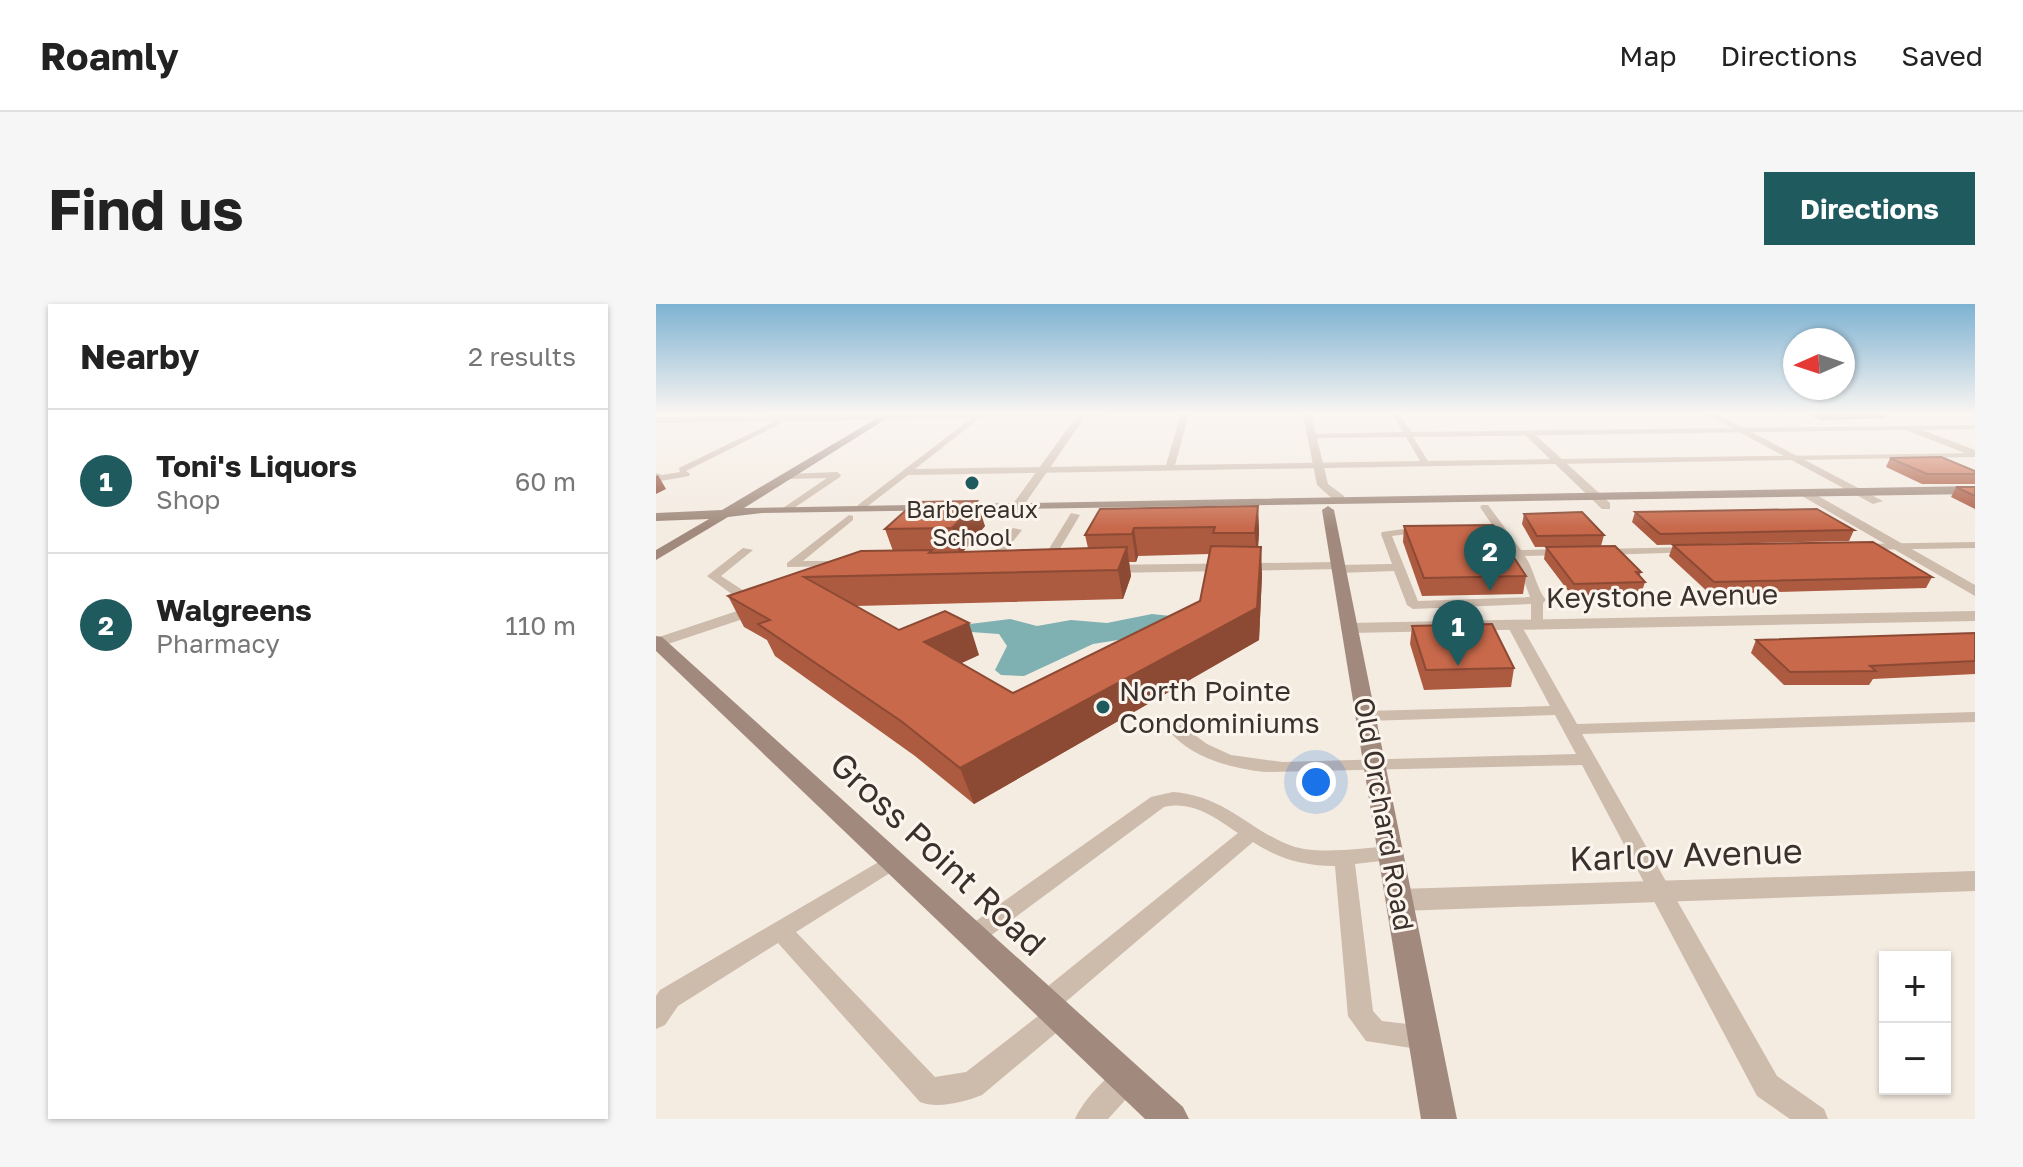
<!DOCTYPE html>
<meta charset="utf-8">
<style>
:root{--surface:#fff;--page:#f6f6f6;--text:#222;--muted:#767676;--line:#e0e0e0;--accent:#1f5a5e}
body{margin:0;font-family:"Golos Text",sans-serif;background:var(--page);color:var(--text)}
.controls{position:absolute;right:24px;bottom:24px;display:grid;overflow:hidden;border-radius:0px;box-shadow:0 2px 6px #0004}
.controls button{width:72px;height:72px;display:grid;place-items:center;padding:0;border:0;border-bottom:2px solid var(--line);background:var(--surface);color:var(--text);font:40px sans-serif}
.compass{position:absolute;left:1127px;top:24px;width:72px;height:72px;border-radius:50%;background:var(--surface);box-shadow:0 2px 6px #0004;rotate:267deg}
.you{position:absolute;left:660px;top:478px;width:28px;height:28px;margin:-20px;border:6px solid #fff;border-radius:50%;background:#1a73e8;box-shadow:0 0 0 12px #1a73e833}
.badge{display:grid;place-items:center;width:52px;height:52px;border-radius:50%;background:var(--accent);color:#fff;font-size:26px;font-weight:700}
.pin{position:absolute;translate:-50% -66px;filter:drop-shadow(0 2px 4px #0008)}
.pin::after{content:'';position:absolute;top:42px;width:28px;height:24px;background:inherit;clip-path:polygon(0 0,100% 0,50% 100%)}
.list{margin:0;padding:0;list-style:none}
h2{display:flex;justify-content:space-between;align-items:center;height:104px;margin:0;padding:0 32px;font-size:34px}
h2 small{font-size:26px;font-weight:400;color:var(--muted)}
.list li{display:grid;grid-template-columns:52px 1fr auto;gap:24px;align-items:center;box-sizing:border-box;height:144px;padding:0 32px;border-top:2px solid var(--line)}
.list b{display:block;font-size:30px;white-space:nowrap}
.list p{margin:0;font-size:26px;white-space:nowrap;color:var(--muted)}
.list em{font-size:26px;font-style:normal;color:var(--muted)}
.map{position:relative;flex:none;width:1319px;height:815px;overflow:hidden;border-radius:0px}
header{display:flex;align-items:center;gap:48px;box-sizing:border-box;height:112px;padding:0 40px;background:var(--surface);border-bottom:2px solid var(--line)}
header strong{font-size:38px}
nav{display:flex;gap:44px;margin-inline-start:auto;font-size:28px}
.intro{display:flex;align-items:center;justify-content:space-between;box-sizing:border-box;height:192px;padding:0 48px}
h1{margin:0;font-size:56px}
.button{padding:20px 36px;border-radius:0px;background:var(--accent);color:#fff;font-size:28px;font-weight:700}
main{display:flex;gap:48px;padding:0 48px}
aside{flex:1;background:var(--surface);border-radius:0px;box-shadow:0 2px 6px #0004}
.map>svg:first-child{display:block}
.water{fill:#7fb0b2}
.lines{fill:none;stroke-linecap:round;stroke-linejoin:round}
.service{fill:#cdbbac;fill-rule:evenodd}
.minor{fill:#cdbbac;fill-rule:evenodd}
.secondary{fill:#a18a7d;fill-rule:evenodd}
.wall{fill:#ac5a40;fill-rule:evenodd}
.shaded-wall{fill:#8c4a34}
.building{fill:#c8694b;stroke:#8c4a34;stroke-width:2}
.poi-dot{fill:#1f5a5e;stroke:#fbf5ee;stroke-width:3}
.labels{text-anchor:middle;stroke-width:6;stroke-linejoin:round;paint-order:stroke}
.far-poi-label{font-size:24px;fill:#3b302b;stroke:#fbf5ee}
.street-label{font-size:28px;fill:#3b302b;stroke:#fbf5ee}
.poi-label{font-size:28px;fill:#3b302b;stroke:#fbf5ee;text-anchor:start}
.near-street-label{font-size:34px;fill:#3b302b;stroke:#fbf5ee}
</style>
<header>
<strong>Roamly</strong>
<nav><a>Map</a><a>Directions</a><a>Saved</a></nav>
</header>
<div class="intro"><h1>Find us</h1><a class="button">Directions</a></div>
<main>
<aside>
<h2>Nearby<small>2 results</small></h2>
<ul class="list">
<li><span class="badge">1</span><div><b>Toni's Liquors</b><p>Shop</p></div><em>60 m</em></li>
<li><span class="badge">2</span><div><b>Walgreens</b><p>Pharmacy</p></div><em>110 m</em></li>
</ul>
</aside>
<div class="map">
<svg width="1319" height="815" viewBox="0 0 1319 815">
<rect width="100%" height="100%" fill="#f4ebe1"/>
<polygon class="water" points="496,310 515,312 493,331 437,340 368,372 345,371 339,366 351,342 343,330 315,328 286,319 314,320 354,315 381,322 415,316 451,319"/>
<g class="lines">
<g class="service">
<polygon points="134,110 144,110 30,167 34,170 33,172 5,177 0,175 0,169 6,171 24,168 23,164"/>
<polygon points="321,110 329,110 259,165 510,161 525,110 533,110 519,161 764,157 750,133 655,134 651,132 655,130 747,128 736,110 744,110 755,128 1319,121 1319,125 757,133 772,157 1319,149 1319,153 252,171 208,205 202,205 202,201"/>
<polygon points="181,168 185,171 184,173 135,206 127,204 171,174 133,175 130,174 130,170"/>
<path d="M826 201H832L865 246 909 245 915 248 909 251 869 252C878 265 881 286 890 296L887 299V324H877L875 321V300L757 305 751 301 738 267 683 269 677 265 683 261 736 260 725 230 726 228 770 222 775 225 774 227 736 232 762 297 874 293 861 258 824 203Z"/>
<polygon points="415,209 424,211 396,258 380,258 380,254 388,253"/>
<polygon points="193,211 197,212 197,216 147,257 185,257 189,258 189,262 131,263 131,259"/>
<polygon points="357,224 366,226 340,259 332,259 332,255"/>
<polygon points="1319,238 1319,244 1205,246 1199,243 1205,240"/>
<polygon points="1037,243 1041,244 1041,248 945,251 939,248 945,245"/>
<polygon points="87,244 97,246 65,272 105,298 105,304 95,304 51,272"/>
<path d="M858 317 865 321 921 420 1319 408V418L926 430 1121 772 1168 805 1172 815H1134L1101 792 926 461 609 468C573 464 535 454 511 425L513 421H525L551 440 575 451 626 458 920 450 899 411 710 417 702 412 710 407 894 402 851 321Z"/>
<path d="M517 488C570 492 592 526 636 542 662 551 706 544 735 542L742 545 745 550 742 555 699 560 717 707 726 717 768 722 777 725 781 734 777 743 768 746 710 737 692 712 679 562C648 562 623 555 597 538L406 701 412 703 416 711 412 719 326 791C309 798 281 805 264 798L122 639 22 702 9 721 0 725V692L4 686 238 549 245 552 248 557 245 562 140 628 279 773 310 768 386 709 381 707 378 699 381 691 582 529C560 514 536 496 508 503L326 638 318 640 310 638 307 631 310 624 495 493Z"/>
<path d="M471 761 481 765 485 774 481 783 452 815H419C427 796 452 769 471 761Z"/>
</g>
<g class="minor">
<polygon points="251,110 461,110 429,113 359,214 355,215 349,211 420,113 0,119 0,113"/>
<polygon points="647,110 655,110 672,180 688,192 688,198 680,198 661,181"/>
<polygon points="1050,110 1061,110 1227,197 1217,200"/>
<polygon points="1253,121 1319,146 1319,153 1250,126"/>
<polygon points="869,127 875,127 954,199 954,205 946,205 869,131"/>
<polygon points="1150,185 1319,281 1319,292 1146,192 1144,189"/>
<polygon points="682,258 689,262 687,265 450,269 443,265 450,261"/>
<polygon points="108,298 114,300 114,306 0,344 0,334"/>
<polygon points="1319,307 1319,317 693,329 685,324 693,319"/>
<polygon points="1319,567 1319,587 744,607 734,604 730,596 734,588 744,585"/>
</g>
<g class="secondary">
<polygon points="228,110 238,110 88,204 1319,182 1319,190 106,209 72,213 0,256 0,246 53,215 0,217 0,209 66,206"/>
<polygon points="672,202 678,206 801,815 765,815 666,206"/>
<polygon points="0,332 6,333 527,803 533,815 489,815 0,347"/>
</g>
</g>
<g class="wall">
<polygon points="1151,110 1231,110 1229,114 1164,116"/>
<polygon points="1234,154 1319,167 1319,180 1266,180 1230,163"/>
<polygon points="1300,183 1319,183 1319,205 1295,193"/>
<path d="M602 202 603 229 602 243 606 271 603 336 318 500 259 452 119 352 111 336 88 323 72 292 237 247 229 225 329 222 307 248 432 244 429 231ZM553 250 544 297 357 389 305 359 323 351 243 326 200 302 467 295 475 272 473 258H480L482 252Z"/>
<polygon points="979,208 1198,226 1193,237 1001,241 976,218"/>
<polygon points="868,210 948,231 945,242 879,243 866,220"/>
<polygon points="748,222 870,272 867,290 766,292 747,238"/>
<polygon points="1017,241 1276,273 1270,284 1054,290 1013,252"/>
<polygon points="890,243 985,268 983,273 989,278 985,290 916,292 888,255"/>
<polygon points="756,322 858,364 855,383 768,386 754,340"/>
<polygon points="1319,329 1319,370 1217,375 1213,381 1128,381 1095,349 1100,336"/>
</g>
<g class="shaded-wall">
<polygon points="2,171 10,185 0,190 0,172"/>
<polygon points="321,197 329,222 304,251 296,224"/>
<polygon points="602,202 603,229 601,256 599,229"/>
<polygon points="478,224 482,252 480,258 476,230"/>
<polygon points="471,243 475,272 467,295 462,266"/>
<polygon points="605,243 606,271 603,336 318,500 304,464 601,304"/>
<polygon points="313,319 323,351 280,371 268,338"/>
</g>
<g class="building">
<polygon points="1285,153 1319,167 1319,170 1271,170 1234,154"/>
<polygon points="1300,183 1319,183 1319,192"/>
<polygon points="321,197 296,224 229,225 259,198"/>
<polygon points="602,202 599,229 557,229 559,223 478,224 476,230 429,231 444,205"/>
<polygon points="1161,205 1198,226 1004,230 979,208"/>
<polygon points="926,208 948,231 881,232 868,210"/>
<polygon points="837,221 870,272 768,274 748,222"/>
<polygon points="1217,238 1276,273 1058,278 1017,241"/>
<polygon points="555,242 605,243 601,304 304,464 245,417 102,320 114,316 72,292 205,247 276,246 273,249 471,243 462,266 148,273 243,326 289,307 313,319 268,338 357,389 544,297"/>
<polygon points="959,242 985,268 980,268 989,278 918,280 890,243"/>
<polygon points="836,320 858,364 770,366 756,322"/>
<polygon points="1319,329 1319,357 1214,362 1220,367 1134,368 1100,336"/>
</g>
<linearGradient id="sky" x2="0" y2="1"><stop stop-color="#7eb2d2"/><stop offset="0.49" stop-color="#faf6f2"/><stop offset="1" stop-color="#faf6f2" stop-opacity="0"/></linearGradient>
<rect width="1319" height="224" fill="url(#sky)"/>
<g class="poi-dot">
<circle cx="316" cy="179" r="8"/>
<circle cx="447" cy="403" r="8"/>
</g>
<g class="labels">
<g class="far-poi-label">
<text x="316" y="214">Barbereaux<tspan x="316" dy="28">School</tspan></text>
</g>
<g class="street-label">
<text transform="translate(1006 292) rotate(-1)" y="10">Keystone Avenue</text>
<text transform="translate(728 510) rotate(80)" y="10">Old Orchard Road</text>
</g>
<g class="poi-label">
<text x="463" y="397">North Pointe<tspan x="463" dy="32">Condominiums</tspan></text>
</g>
<g class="near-street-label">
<text transform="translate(282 550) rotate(43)" y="12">Gross Point Road</text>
<text transform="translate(1030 551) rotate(-2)" y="12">Karlov Avenue</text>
</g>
</g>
</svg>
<div class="controls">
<button>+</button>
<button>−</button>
</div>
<svg class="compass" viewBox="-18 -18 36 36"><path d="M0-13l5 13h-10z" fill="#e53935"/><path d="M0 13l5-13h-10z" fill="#767676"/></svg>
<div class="you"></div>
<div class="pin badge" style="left:802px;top:362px">1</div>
<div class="pin badge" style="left:834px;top:287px">2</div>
</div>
</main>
